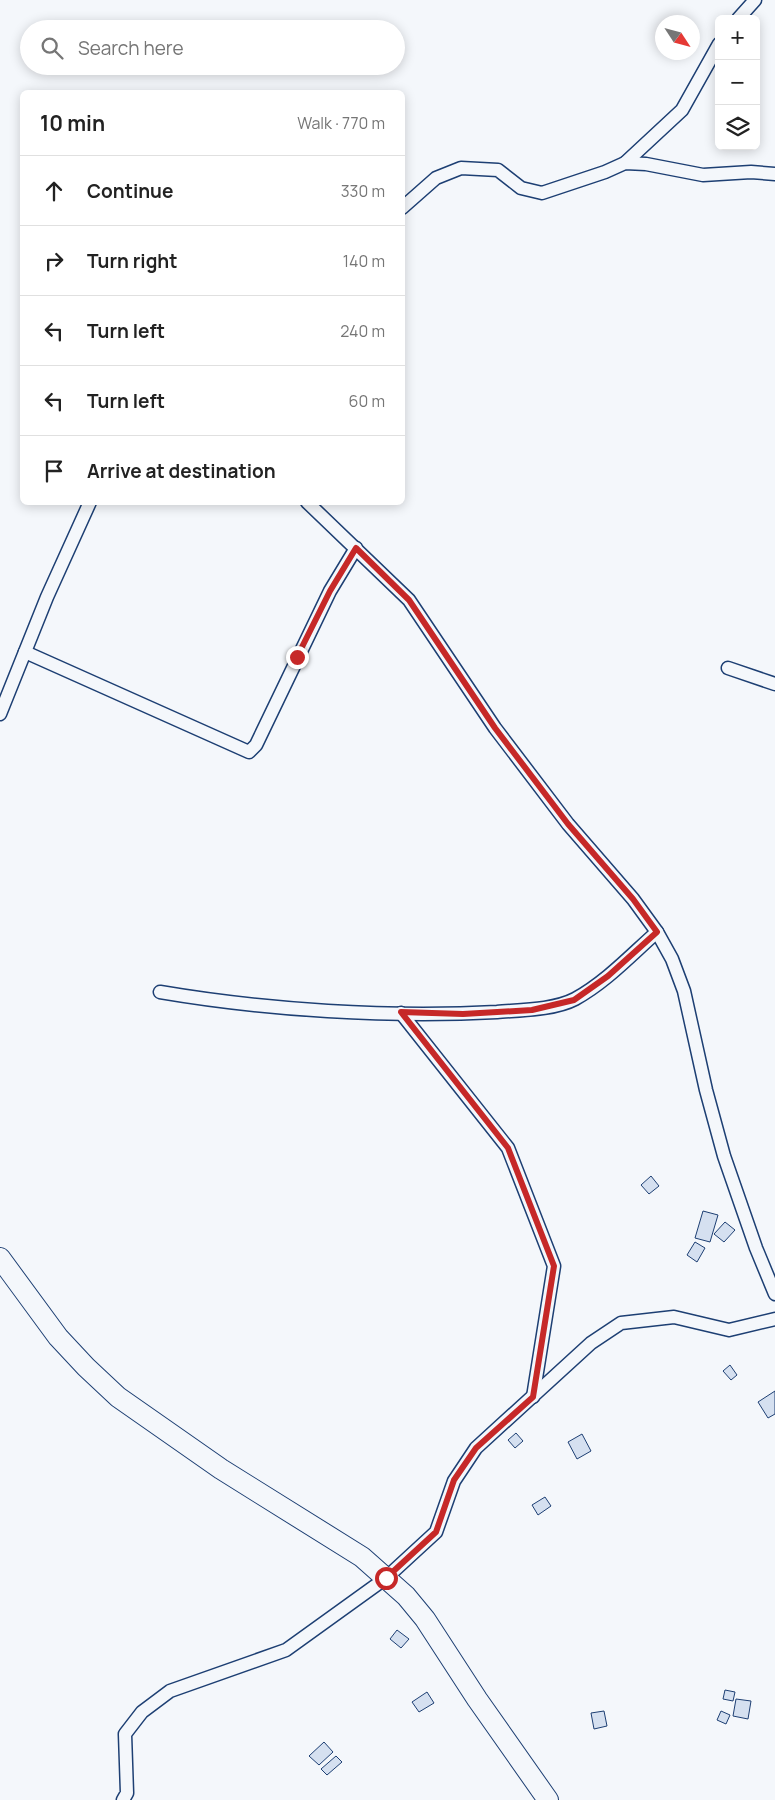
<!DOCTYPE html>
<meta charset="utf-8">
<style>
:root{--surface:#fff;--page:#f6f6f6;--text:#222;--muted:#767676;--line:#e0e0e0}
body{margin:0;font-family:Manrope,sans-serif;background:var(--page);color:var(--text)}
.controls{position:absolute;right:15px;top:15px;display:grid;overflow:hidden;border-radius:8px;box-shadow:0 2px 12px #0003}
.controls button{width:45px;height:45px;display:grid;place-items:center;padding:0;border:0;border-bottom:1px solid var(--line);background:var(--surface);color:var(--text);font:25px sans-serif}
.compass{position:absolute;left:655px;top:15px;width:45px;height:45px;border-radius:50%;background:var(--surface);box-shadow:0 2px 12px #0003;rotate:126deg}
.stop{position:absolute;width:15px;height:15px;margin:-11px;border:4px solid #c62828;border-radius:50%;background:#fff}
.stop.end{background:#c62828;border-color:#fff;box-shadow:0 1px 5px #0008}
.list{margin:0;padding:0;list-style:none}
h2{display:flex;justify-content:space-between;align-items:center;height:65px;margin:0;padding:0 20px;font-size:21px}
h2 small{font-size:16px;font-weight:400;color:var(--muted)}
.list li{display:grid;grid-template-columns:32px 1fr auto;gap:15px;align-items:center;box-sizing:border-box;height:70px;padding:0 20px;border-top:1px solid var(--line)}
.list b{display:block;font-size:19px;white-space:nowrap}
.list em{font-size:16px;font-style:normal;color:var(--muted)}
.icon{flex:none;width:28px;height:28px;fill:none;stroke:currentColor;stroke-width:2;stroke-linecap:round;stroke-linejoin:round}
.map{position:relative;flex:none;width:775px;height:1800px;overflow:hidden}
.search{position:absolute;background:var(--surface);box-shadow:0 2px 12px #0003;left:20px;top:20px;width:385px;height:55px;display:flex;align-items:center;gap:12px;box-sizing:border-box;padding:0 18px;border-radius:28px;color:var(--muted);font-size:19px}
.panel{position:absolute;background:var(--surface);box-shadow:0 2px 12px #0003;left:20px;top:90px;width:385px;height:415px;border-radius:8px}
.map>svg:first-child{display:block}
.building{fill:#d5e0f0;stroke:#1d3f73}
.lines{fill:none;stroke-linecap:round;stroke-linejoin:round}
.minor-casing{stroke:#1d3f73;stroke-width:15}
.primary-casing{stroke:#1d3f73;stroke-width:22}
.minor{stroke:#f4f7fb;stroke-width:12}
.primary{stroke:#f4f7fb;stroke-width:20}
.route{stroke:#c62828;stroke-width:6}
</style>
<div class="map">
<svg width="775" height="1800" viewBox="0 0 775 1800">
<rect width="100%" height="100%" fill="#f4f7fb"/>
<g class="building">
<polygon points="651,1176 659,1186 649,1194 641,1185"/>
<polygon points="703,1211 718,1215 710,1242 695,1238"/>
<polygon points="725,1222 735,1230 724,1242 714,1234"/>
<polygon points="695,1242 705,1248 697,1262 687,1255"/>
<polygon points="730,1365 737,1375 731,1380 723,1371"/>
<polygon points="775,1391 775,1414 768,1418 758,1402"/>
<polygon points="516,1433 523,1441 515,1448 508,1440"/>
<polygon points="582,1434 591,1451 577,1459 568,1442"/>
<polygon points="545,1497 551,1506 538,1515 532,1505"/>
<polygon points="397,1630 409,1639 401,1648 390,1639"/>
<polygon points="725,1690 735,1692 733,1701 723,1699"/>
<polygon points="427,1692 434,1703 419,1712 412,1702"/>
<polygon points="736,1699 751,1701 748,1719 733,1716"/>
<polygon points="604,1711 607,1726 594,1729 591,1713"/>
<polygon points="721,1711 730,1715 726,1724 717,1720"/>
<polygon points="324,1742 333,1752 319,1765 309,1756"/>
<polygon points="336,1756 342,1762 327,1775 321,1769"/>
</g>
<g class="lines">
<defs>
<g id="minor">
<polyline points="738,19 755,0"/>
<polyline points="625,163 682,110 719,44"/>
<polyline points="402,208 436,178 461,168 498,170 521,188 542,193 605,172 625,163 646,164 703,175 751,172 775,174"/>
<polyline points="307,502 409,600 495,728 568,824 633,899 657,932 672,959 684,991 706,1090 724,1156 756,1248 775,1294"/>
<polyline points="25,652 249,752 256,745 330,591 356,548"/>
<polyline points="728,668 775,684"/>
<polyline points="0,714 47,597 90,502"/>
<path d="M160 992C266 1010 389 1018 497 1012 520 1010 554 1010 575 999 606 982 631 955 657 932"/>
<polyline points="401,1013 508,1148 554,1266 533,1397"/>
<polyline points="123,1800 127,1793 125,1734 142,1712 170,1691 286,1650 386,1578 436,1532 454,1481 476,1448 591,1343 621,1323 674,1317 729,1330 775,1319"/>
</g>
<polyline id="primary" points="0,1258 58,1337 86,1367 118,1397 221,1469 362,1557 406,1596 425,1619 477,1699 548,1800"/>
</defs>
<use href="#minor" class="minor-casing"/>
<use href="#primary" class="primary-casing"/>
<use href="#minor" class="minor"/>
<use href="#primary" class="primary"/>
</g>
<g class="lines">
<polyline class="route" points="297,657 330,591 356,548 409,600 495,728 568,824 633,899 657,932 608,976 574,1000 532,1010 463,1014 401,1012 508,1148 554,1266 533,1397 476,1448 454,1480 436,1532 386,1578"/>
</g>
</svg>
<div class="controls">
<button>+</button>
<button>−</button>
<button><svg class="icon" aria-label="layers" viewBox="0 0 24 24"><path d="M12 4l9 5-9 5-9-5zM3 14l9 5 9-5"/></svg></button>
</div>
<svg class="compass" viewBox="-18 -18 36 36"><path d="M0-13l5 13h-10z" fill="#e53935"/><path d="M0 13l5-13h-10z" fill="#767676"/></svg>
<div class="stop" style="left:386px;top:1578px"></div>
<div class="stop end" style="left:297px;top:657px"></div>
<div class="search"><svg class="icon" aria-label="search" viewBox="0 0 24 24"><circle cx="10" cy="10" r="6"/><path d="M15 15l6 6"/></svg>Search here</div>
<section class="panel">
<h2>10 min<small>Walk · 770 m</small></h2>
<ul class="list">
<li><svg class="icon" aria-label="ahead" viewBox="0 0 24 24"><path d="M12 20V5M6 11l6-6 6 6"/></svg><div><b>Continue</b></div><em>330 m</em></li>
<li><svg class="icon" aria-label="right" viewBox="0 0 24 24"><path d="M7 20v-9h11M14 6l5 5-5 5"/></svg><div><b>Turn right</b></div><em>140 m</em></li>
<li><svg class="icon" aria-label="left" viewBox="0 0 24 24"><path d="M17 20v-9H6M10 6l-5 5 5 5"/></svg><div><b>Turn left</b></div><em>240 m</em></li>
<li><svg class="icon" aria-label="left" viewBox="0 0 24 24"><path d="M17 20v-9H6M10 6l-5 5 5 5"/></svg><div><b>Turn left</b></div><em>60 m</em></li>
<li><svg class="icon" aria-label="arrive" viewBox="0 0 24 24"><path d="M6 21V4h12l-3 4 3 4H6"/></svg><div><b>Arrive at destination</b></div></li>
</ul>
</section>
</div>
